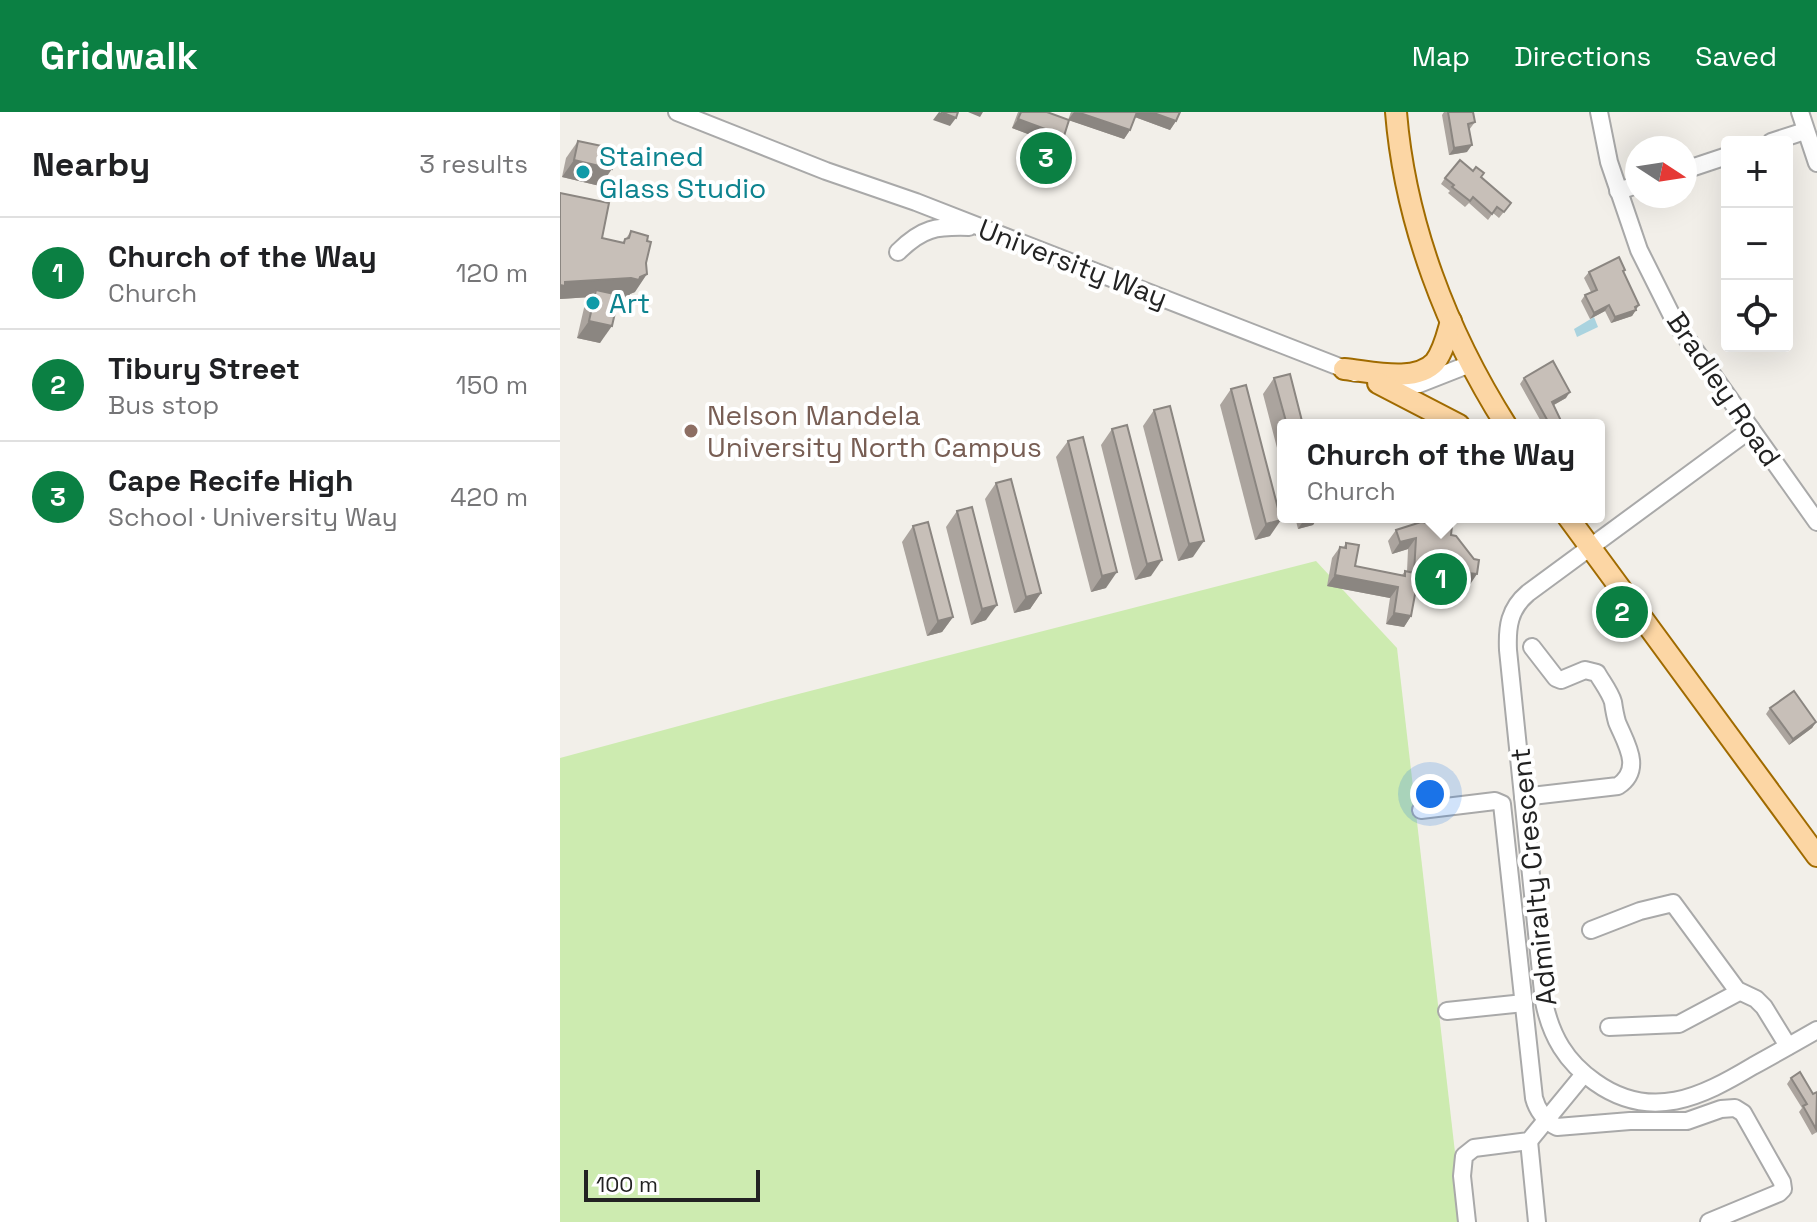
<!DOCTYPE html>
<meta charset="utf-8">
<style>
:root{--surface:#fff;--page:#f6f6f6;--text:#202124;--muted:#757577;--line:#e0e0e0;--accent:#0b8043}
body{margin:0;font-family:"Space Grotesk",sans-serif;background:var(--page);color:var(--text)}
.controls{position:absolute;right:24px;top:24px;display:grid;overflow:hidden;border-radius:8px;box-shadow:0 8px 32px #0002}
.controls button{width:72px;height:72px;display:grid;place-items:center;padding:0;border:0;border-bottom:2px solid var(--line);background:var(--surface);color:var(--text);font:40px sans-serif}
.compass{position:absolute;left:1065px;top:24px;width:72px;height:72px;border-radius:50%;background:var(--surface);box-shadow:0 8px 32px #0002;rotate:102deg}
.scale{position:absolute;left:24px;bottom:20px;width:176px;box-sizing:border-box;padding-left:8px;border:4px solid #222;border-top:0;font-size:22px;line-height:28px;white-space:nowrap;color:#222;-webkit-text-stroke:6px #fff;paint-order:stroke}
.you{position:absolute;left:870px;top:682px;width:28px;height:28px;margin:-20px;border:6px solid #fff;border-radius:50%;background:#1a73e8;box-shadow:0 0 0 12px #1a73e833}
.badge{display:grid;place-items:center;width:52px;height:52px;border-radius:50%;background:var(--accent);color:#fff;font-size:26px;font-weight:700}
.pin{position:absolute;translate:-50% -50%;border:4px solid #fff;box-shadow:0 2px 8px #0006}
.popup{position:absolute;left:717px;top:307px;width:328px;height:104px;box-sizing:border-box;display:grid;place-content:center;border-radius:8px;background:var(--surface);filter:drop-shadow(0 2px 6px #0005);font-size:26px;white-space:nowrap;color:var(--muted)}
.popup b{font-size:30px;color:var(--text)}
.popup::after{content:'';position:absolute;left:50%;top:100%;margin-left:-16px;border:16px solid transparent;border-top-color:var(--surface)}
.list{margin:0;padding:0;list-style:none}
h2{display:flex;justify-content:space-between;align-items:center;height:104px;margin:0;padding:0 32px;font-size:34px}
h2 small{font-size:26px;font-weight:400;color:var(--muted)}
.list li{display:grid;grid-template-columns:52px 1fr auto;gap:24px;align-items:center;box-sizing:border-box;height:112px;padding:0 32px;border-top:2px solid var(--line)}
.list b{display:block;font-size:30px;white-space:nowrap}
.list p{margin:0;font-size:26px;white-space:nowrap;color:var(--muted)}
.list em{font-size:26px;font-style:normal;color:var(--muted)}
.icon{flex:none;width:44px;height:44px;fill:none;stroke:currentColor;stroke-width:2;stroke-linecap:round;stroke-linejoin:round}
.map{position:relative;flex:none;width:1257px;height:1110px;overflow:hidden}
header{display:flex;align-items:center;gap:48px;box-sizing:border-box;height:112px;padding:0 40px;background:var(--accent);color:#fff}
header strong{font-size:38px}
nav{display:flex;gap:44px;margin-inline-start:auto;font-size:28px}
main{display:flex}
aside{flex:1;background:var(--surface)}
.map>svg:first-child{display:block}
.grass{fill:#cdebb0}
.water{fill:#aad3df}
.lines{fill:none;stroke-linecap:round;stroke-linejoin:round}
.minor-casing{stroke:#a9a9a9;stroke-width:20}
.major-casing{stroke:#a06b00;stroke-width:24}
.minor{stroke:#fff;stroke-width:16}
.major{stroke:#fcd6a4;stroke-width:20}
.wall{fill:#aba49e}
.shaded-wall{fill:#8b8681}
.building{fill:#c7bfb8;stroke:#8b8681;stroke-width:2}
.culture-dot{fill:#0f9aa8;stroke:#fff;stroke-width:3}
.education-dot{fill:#8d6e63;stroke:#fff;stroke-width:3}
.labels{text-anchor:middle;stroke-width:8;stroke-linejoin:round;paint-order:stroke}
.culture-label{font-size:28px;fill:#0d838f;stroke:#fff;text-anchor:start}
.street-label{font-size:28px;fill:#222;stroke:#fff}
.education-label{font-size:28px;fill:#785e54;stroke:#fff;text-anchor:start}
</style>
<header>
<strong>Gridwalk</strong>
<nav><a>Map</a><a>Directions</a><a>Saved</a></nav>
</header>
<main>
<aside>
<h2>Nearby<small>3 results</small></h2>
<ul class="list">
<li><span class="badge">1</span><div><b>Church of the Way</b><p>Church</p></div><em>120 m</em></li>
<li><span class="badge">2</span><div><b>Tibury Street</b><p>Bus stop</p></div><em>150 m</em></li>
<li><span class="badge">3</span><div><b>Cape Recife High</b><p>School · University Way</p></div><em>420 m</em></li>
</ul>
</aside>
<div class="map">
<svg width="1257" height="1110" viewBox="0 0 1257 1110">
<rect width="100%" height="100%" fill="#f2efe9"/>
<polygon class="grass" points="756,449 837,536 903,1110 0,1110 0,646 215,588"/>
<polygon class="water" points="1034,205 1038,215 1017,225 1014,217"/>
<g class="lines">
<defs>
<g id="minor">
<polyline points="117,0 266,59 356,90 795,261"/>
<polyline points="1039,0 1049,50 1079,138 1115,210 1257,410"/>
<polyline points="1240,0 1257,51"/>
<polyline points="1211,30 1245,19"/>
<polyline points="1125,58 1167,44"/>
<polyline points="1058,79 1077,73"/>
<path d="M338 140C362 116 376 114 409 115"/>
<polyline points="824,272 859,272 910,252"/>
<path d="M1191 317 968 481C949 497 947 515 948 538L984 890C991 924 1006 950 1035 970 1091 1010 1141 985 1193 954 1215 942 1236 930 1257 918"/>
<path d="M963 685 1058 674C1084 657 1065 630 1057 610 1055 603 1054 597 1053 590 1050 580 1042 570 1037 561L1025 558 1001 568 996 566 972 535"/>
<path d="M861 698 935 689 942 692 974 986C977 998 986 1010 997 1015L1070 1009H1127L1161 997 1175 996 1183 1001 1222 1070 1223 1077 1219 1081 1149 1110"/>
<polyline points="1031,818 1080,799 1113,791 1177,878 1196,887 1204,895 1228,934"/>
<polyline points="887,899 964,891"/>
<polyline points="1049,915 1119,912 1179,880"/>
<polyline points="969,1029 977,1110"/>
<polyline points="907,1110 902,1064 904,1044 914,1036 969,1029 1024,962"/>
</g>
<g id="major">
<path d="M836 0C845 111 887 220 946 313"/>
<path d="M784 257C809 259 855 272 875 250 884 238 887 223 891 209"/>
<polyline points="818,271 899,313"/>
<polyline points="1008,405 1257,744"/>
</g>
</defs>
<use href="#minor" class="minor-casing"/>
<use href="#major" class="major-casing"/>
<use href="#minor" class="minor"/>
<use href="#major" class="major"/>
</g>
<g class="wall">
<polygon points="458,0 487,0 508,8 511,0 620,0 616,9 610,18 575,5 570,18 564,27 509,8 504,24 497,33 452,16"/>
<polygon points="884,0 913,0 915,10 909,18 907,40 889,43 882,3"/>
<polygon points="18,29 40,74 2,65 6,46"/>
<polygon points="921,65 951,91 939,106 933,101 928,108 909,91 905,95 888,81 890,79 881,72 885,66"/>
<polygon points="0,81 42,126 63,131 71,119 75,180 70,182 67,186 58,184 40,231 17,226 24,196 31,185 0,187"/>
<polygon points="1065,158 1063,161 1076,198 1072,204 1051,211 1045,199 1030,207 1021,189 1025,183 1031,180 1024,166 1029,160"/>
<polygon points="714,266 743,313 723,313 723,359 703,282"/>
<polygon points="964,266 1006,286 994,293 1003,313 983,313 960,272"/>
<polygon points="671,277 710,424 695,428 660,293"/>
<polygon points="594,298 633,445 618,449 583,314"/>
<polygon points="552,317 591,464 575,468 541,333"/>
<polygon points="508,329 546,476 531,480 496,345"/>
<polygon points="436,371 481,481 470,497 454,501 425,387"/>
<polygon points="397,399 426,508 411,513 386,415"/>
<polygon points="735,405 758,405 753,413 738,417"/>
<polygon points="353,414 393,505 382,520 367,524 342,430"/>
<polygon points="836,418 891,423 909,474 891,471 880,481 861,479 855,484 851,504 844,515 826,512 830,486 767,474 772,446 780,435 783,436 786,431 795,454 842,463 845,459 847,460 848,437 832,442 828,429"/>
<polygon points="1210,596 1256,610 1252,616 1229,633 1206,602"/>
<polygon points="1240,960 1257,1020 1252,1023 1239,1000 1242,996 1227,972 1231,966"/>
</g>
<g class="shaded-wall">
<polygon points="379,0 396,6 390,14 373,8"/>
<polygon points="408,0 423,0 420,5"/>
<polygon points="514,0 517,0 570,18 564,27 508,8"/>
<polygon points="575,0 591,0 616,9 610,18 572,4"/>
<polygon points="458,7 504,24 497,33 452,16"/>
<polygon points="912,33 907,40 889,43 894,36"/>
<polygon points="14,48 52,57 40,74 2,65"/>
<polygon points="87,162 75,180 70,182 67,186 36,178 31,185 0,187 0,173 5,170 80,165"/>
<polygon points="1049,193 1045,199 1030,207 1034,201"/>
<polygon points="1079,193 1072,204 1051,211 1055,205"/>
<polygon points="29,209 52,214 40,231 17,226"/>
<polygon points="1010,280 1006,286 988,296 992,290"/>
<polygon points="746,405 758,405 753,413 738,417"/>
<polygon points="721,408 710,424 695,428 706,412"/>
<polygon points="856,426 848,437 832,442 840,430"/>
<polygon points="644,429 633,445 618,449 629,432"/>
<polygon points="602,448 591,464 575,468 587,452"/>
<polygon points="557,460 546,476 531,480 542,464"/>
<polygon points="899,460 917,462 909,474 891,471 880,481 861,479 848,488 856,477 869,468"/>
<polygon points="775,463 838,475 830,486 767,474"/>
<polygon points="481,481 470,497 454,501 466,485"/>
<polygon points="437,493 426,508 411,513 422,497"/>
<polygon points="834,501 851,504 844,515 826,512"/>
<polygon points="393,505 382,520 367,524 378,509"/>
<polygon points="1256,610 1252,616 1229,633 1233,627"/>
</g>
<g class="building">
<polygon points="381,0 398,0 396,6"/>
<polygon points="461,0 487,0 509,8 504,24 458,7"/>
<polygon points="517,0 577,0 570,18"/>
<polygon points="591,0 620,0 616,9"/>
<polygon points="888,0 913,0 915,10 908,12 912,33 894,36"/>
<polygon points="18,29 56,37 52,57 14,48"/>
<polygon points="900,48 913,59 916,55 924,61 921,65 951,91 944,100 937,95 932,102 913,85 910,89 892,75 894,73 885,66"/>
<polygon points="0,81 49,91 42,126 64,131 65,127 69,126 71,119 88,124 87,129 91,130 86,151 87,162 80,165 79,168 71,166 5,170 5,174 0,173"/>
<polygon points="1059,145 1065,158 1063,159 1079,193 1075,195 1076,198 1055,205 1049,193 1034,201 1025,183 1037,178 1029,160"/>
<polygon points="36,178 59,183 52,214 29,209"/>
<polygon points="993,249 1010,280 992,290 1003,313 990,313 964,266"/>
<polygon points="730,262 743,313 727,313 714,266"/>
<polygon points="686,273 721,408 706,412 671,277"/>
<polygon points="610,294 644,429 629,432 594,298"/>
<polygon points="567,313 602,448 587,452 552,317"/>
<polygon points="523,325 557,460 542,464 508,329"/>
<polygon points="451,367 481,481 466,485 436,371"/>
<polygon points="412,395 437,493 422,497 397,399"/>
<polygon points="368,410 393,505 378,509 353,414"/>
<polygon points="861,410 892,414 891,423 896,424 914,447 919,448 917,462 899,460 888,470 869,468 856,477 851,504 834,501 838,475 775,463 780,435 786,436 786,431 799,433 795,454 845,464 845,459 854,461 856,426 840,430 836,418"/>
<polygon points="1234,579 1256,610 1233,627 1210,596"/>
<polygon points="1240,960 1253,982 1257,980 1256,1017 1243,994 1247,992 1231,966"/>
</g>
<g class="culture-dot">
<circle cx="23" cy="60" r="8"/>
<circle cx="33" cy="191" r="8"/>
</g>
<circle class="education-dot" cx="131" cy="319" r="8"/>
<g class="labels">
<g class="culture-label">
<text x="39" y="54">Stained<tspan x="39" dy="32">Glass Studio</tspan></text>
<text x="49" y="201">Art</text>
</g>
<g class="street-label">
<text transform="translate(513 151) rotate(21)" y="10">University Way</text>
<text transform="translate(1164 277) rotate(56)" y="10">Bradley Road</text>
<text transform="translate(973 765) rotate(-96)" y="10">Admiralty Crescent</text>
</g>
<g class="education-label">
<text x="147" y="313">Nelson Mandela<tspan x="147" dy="32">University North Campus</tspan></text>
</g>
</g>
</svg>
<div class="controls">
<button>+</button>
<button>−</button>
<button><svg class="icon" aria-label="locate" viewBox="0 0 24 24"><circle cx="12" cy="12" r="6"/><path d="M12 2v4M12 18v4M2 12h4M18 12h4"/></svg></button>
</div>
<svg class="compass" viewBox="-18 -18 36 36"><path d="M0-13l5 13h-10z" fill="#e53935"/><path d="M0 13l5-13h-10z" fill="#757577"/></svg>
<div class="scale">100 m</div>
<div class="you"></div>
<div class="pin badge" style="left:881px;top:467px">1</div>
<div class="popup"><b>Church of the Way</b>Church</div>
<div class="pin badge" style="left:1062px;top:500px">2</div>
<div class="pin badge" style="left:486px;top:46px">3</div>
</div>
</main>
